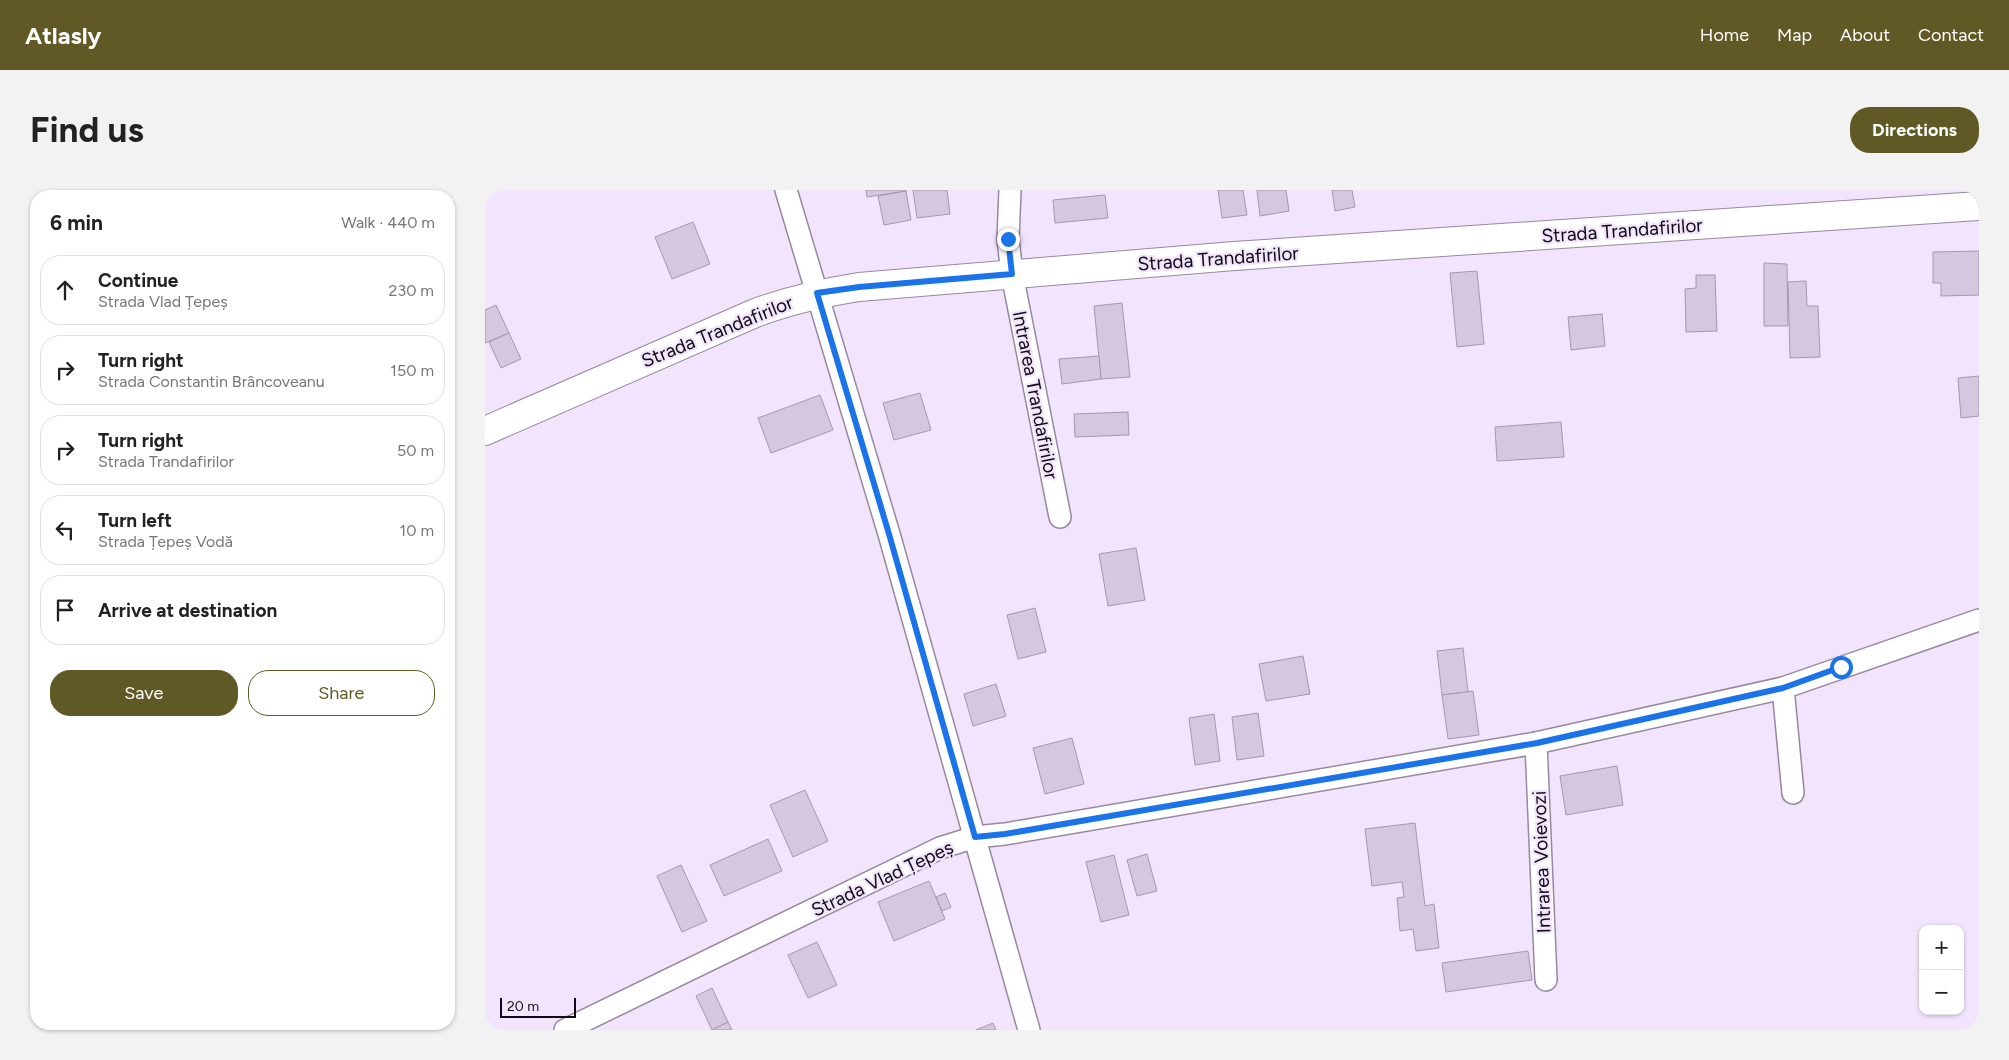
<!DOCTYPE html>
<meta charset="utf-8">
<style>
:root{--surface:#fff;--page:#f2f2f2;--text:#222;--muted:#767676;--line:#e0e0e0;--accent:#615925}
body{margin:0;font-family:Figtree,sans-serif;background:var(--page);color:var(--text)}
.controls{position:absolute;right:15px;bottom:15px;display:grid;overflow:hidden;border-radius:10px;box-shadow:0 1px 4px #0004}
.controls button{width:45px;height:45px;display:grid;place-items:center;padding:0;border:0;border-bottom:1px solid var(--line);background:var(--surface);color:var(--text);font:25px sans-serif}
.scale{position:absolute;left:15px;bottom:12px;width:76px;box-sizing:border-box;padding-left:5px;border:2px solid #100c14;border-top:0;font-size:14px;line-height:18px;white-space:nowrap;color:#100c14;-webkit-text-stroke:4px #f3e4fd;paint-order:stroke}
.stop{position:absolute;width:15px;height:15px;margin:-11px;border:4px solid #1a73e8;border-radius:50%;background:#fff}
.stop.end{background:#1a73e8;border-color:#fff;box-shadow:0 1px 5px #0008}
.list{margin:0;padding:0;list-style:none}
h2{display:flex;justify-content:space-between;align-items:center;height:65px;margin:0;padding:0 20px;font-size:21px}
h2 small{font-size:16px;font-weight:400;color:var(--muted)}
.list li{display:grid;grid-template-columns:32px 1fr auto;gap:15px;align-items:center;box-sizing:border-box;height:70px;margin:0 10px 10px;padding:0 10px;border:1px solid var(--line);border-radius:20px}
.list b{display:block;font-size:19px;white-space:nowrap}
.list p{margin:0;font-size:16px;white-space:nowrap;color:var(--muted)}
.list em{font-size:16px;font-style:normal;color:var(--muted)}
.actions{display:flex;gap:10px;padding:15px 20px}
.actions a{flex:1;padding:11px 0;border:1px solid var(--accent);border-radius:20px;text-align:center;font-size:18px;color:var(--accent)}
.actions .main{background:var(--accent);color:#fff}
.icon{flex:none;width:28px;height:28px;fill:none;stroke:currentColor;stroke-width:2;stroke-linecap:round;stroke-linejoin:round}
.map{position:relative;flex:none;width:1494px;height:840px;overflow:hidden;border-radius:20px}
header{display:flex;align-items:center;gap:30px;box-sizing:border-box;height:70px;padding:0 25px;background:var(--accent);color:#fff}
header strong{font-size:24px}
nav{display:flex;gap:28px;margin-inline-start:auto;font-size:18px}
.intro{display:flex;align-items:center;justify-content:space-between;box-sizing:border-box;height:120px;padding:0 30px}
h1{margin:0;font-size:35px}
.button{padding:12px 22px;border-radius:20px;background:var(--accent);color:#fff;font-size:18px;font-weight:700}
main{display:flex;gap:30px;padding:0 30px}
aside{flex:1;background:var(--surface);border-radius:20px;box-shadow:0 1px 4px #0004}
.map>svg:first-child{display:block}
.building{fill:#d5c7e0;stroke:#a497af}
.lines{fill:none;stroke-linecap:round;stroke-linejoin:round}
.minor-casing{stroke:#96899f;stroke-width:24}
.secondary-casing{stroke:#96899f;stroke-width:30}
.minor{stroke:#fff;stroke-width:21}
.secondary{stroke:#fff;stroke-width:28}
.route{stroke:#1a73e8;stroke-width:6}
.labels{text-anchor:middle;stroke-width:4.5;stroke-linejoin:round;paint-order:stroke}
.street-label{font-size:19px;fill:#100c14;stroke:#f3e4fd}
</style>
<header>
<strong>Atlasly</strong>
<nav><a>Home</a><a>Map</a><a>About</a><a>Contact</a></nav>
</header>
<div class="intro"><h1>Find us</h1><a class="button">Directions</a></div>
<main>
<aside>
<h2>6 min<small>Walk · 440 m</small></h2>
<ul class="list">
<li><svg class="icon" aria-label="ahead" viewBox="0 0 24 24"><path d="M12 20V5M6 11l6-6 6 6"/></svg><div><b>Continue</b><p>Strada Vlad Țepeș</p></div><em>230 m</em></li>
<li><svg class="icon" aria-label="right" viewBox="0 0 24 24"><path d="M7 20v-9h11M14 6l5 5-5 5"/></svg><div><b>Turn right</b><p>Strada Constantin Brâncoveanu</p></div><em>150 m</em></li>
<li><svg class="icon" aria-label="right" viewBox="0 0 24 24"><path d="M7 20v-9h11M14 6l5 5-5 5"/></svg><div><b>Turn right</b><p>Strada Trandafirilor</p></div><em>50 m</em></li>
<li><svg class="icon" aria-label="left" viewBox="0 0 24 24"><path d="M17 20v-9H6M10 6l-5 5 5 5"/></svg><div><b>Turn left</b><p>Strada Țepeș Vodă</p></div><em>10 m</em></li>
<li><svg class="icon" aria-label="arrive" viewBox="0 0 24 24"><path d="M6 21V4h12l-3 4 3 4H6"/></svg><div><b>Arrive at destination</b></div></li>
</ul>
<div class="actions"><a class="main">Save</a><a>Share</a></div>
</aside>
<div class="map">
<svg width="1494" height="840" viewBox="0 0 1494 840">
<rect width="100%" height="100%" fill="#f3e4fd"/>
<g class="building">
<polygon points="381,0 421,0 421,1 382,7"/>
<polygon points="428,0 462,0 465,24 432,28"/>
<polygon points="733,0 758,0 762,25 737,28"/>
<polygon points="772,0 801,0 804,21 775,26"/>
<polygon points="847,0 867,0 870,17 850,21"/>
<polygon points="421,1 426,30 399,35 393,6"/>
<polygon points="620,5 623,28 570,33 568,10"/>
<polygon points="208,32 225,74 187,89 170,47"/>
<polygon points="1494,61 1494,105 1456,106 1456,93 1448,93 1448,62"/>
<polygon points="1279,73 1302,74 1303,136 1279,136"/>
<polygon points="992,81 999,154 972,157 965,83"/>
<polygon points="1211,85 1230,85 1232,141 1201,142 1200,99 1211,98"/>
<polygon points="1321,91 1322,116 1333,116 1335,167 1305,168 1303,92"/>
<polygon points="637,113 645,187 616,189 609,116"/>
<polygon points="11,115 24,143 0,153 0,120"/>
<polygon points="1117,124 1120,156 1086,160 1083,127"/>
<polygon points="24,143 36,169 16,178 4,152"/>
<polygon points="614,166 616,189 577,194 574,169"/>
<polygon points="1494,186 1494,226 1476,228 1473,188"/>
<polygon points="435,203 446,240 409,250 398,213"/>
<polygon points="335,205 348,240 286,263 273,228"/>
<polygon points="643,222 644,245 590,247 589,224"/>
<polygon points="1076,232 1079,267 1012,271 1010,237"/>
<polygon points="651,358 660,410 623,416 614,364"/>
<polygon points="550,418 561,462 533,469 522,425"/>
<polygon points="978,458 983,502 957,505 952,461"/>
<polygon points="818,466 825,504 781,511 774,474"/>
<polygon points="511,494 521,526 488,536 479,504"/>
<polygon points="988,501 994,545 963,549 957,505"/>
<polygon points="773,523 779,566 752,570 747,527"/>
<polygon points="729,524 735,571 710,575 704,528"/>
<polygon points="587,548 599,594 560,604 548,558"/>
<polygon points="1132,576 1138,615 1081,625 1075,586"/>
<polygon points="320,600 343,651 308,667 285,615"/>
<polygon points="930,633 940,716 949,714 954,758 931,761 928,739 915,741 912,708 919,707 917,692 887,696 880,639"/>
<polygon points="283,649 297,681 239,706 225,675"/>
<polygon points="662,664 672,701 652,706 642,670"/>
<polygon points="629,665 644,725 616,732 601,672"/>
<polygon points="196,675 222,731 197,742 172,686"/>
<polygon points="444,691 460,729 409,751 393,712"/>
<polygon points="460,703 466,717 457,721 451,707"/>
<polygon points="332,752 352,795 323,808 303,765"/>
<polygon points="1043,761 1047,790 961,802 957,773"/>
<polygon points="227,798 243,832 227,840 211,806"/>
<polygon points="243,832 247,840 226,840 227,840"/>
<polygon points="508,833 511,840 491,840"/>
</g>
<g class="lines">
<defs>
<g id="minor">
<polyline points="301,0 404,344 544,840"/>
<polyline points="525,0 523,49 527,84 575,327"/>
<polyline points="1298,498 1308,603"/>
<polyline points="1051,553 1061,790"/>
<polyline points="80,840 455,658 490,647 520,644 1051,553 1298,498 1494,430"/>
</g>
<path id="secondary" d="M0 241 268 124C304 110 336 103 374 97L749 66 1494 16"/>
</defs>
<use href="#minor" class="minor-casing"/>
<use href="#secondary" class="secondary-casing"/>
<use href="#minor" class="minor"/>
<use href="#secondary" class="secondary"/>
</g>
<g class="lines">
<polyline class="route" points="523,49 527,84 374,97 332,103 404,344 490,647 520,644 1052,553 1298,498 1356,477"/>
</g>
<g class="labels">
<g class="street-label">
<text transform="translate(1137 40) rotate(-4)" y="7">Strada Trandafirilor</text>
<text transform="translate(733 68) rotate(-4)" y="7">Strada Trandafirilor</text>
<text transform="translate(232 141) rotate(-22)" y="7">Strada Trandafirilor</text>
<text transform="translate(551 205) rotate(79)" y="7">Intrarea Trandafirilor</text>
<text transform="translate(1056 672) rotate(-92)" y="7">Intrarea Voievozi</text>
<text transform="translate(397 688) rotate(-25)" y="7">Strada Vlad Țepeș</text>
</g>
</g>
</svg>
<div class="controls">
<button>+</button>
<button>−</button>
</div>
<div class="scale">20 m</div>
<div class="stop" style="left:1356px;top:477px"></div>
<div class="stop end" style="left:523px;top:49px"></div>
</div>
</main>
